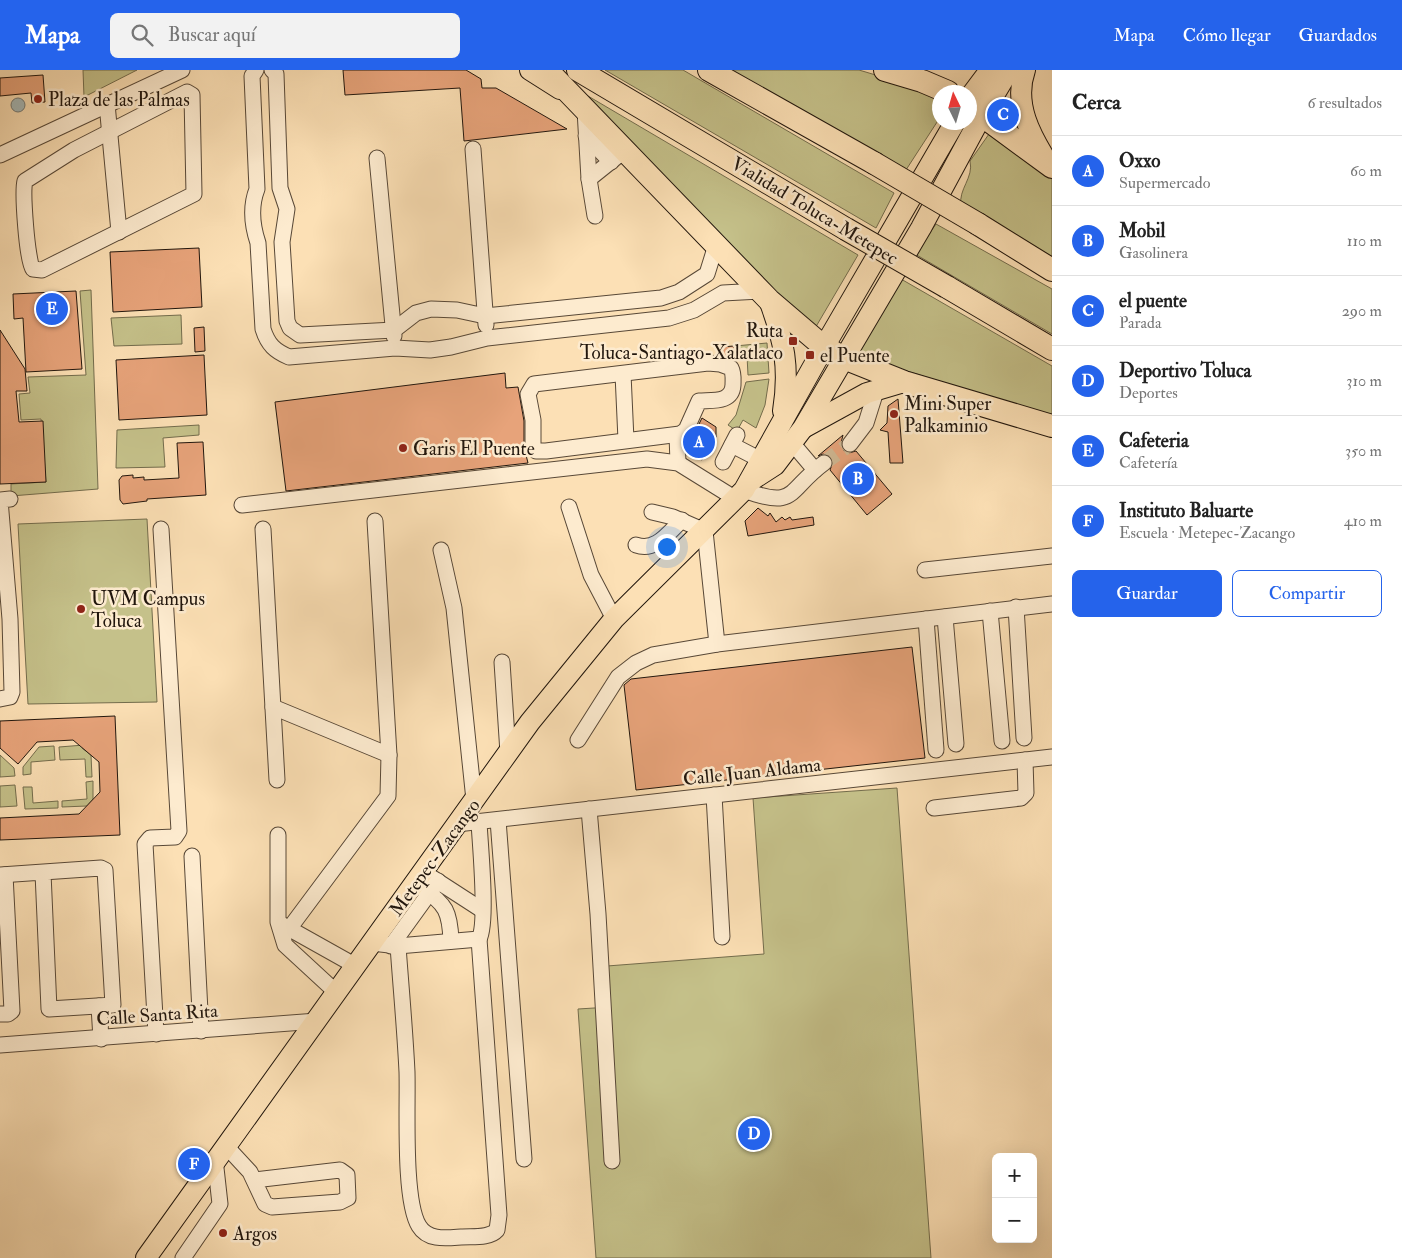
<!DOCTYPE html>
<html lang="es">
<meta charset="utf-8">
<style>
:root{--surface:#fff;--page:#f2f2f2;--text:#222;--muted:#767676;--line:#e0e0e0;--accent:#2563eb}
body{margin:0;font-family:"IM FELL Double Pica",serif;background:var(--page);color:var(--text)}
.controls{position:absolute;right:15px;bottom:15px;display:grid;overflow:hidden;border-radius:8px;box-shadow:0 5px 20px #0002}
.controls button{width:45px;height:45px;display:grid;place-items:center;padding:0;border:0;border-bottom:1px solid var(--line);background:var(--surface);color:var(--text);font:25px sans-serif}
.compass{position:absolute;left:932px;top:15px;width:45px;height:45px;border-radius:50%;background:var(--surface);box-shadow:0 5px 20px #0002;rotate:355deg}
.you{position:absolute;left:666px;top:476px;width:18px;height:18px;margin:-12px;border:4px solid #fff;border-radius:50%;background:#1a73e8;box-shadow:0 0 0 8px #1a73e833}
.badge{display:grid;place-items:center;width:32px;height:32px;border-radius:50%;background:var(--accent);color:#fff;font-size:16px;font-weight:700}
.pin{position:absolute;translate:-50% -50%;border:2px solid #fff;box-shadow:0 1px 5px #0006}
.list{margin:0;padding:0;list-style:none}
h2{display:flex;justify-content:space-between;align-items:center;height:65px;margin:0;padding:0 20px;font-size:21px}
h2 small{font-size:16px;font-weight:400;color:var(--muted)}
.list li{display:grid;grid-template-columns:32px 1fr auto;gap:15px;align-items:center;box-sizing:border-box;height:70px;padding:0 20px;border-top:1px solid var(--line)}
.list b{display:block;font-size:19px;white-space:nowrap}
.list p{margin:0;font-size:16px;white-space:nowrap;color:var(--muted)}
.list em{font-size:16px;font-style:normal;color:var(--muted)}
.actions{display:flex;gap:10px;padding:15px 20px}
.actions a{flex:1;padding:11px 0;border:1px solid var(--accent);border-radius:8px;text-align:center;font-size:18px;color:var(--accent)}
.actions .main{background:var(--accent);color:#fff}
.icon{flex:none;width:28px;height:28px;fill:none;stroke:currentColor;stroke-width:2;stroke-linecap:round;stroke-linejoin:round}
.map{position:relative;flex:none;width:1052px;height:1188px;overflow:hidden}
header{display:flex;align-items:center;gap:30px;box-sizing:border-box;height:70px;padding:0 25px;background:var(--accent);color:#fff}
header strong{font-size:24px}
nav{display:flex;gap:28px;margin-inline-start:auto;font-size:18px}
.search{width:350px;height:45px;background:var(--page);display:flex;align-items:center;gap:12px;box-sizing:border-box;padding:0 18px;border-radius:8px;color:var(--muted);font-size:19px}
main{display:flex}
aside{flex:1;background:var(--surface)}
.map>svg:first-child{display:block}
.green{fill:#c5c18a;stroke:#736c4c}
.water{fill:#a6baba;stroke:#717875}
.building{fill:#e7a37a;stroke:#21160d}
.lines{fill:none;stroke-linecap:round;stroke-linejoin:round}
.minor-tunnel{stroke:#d0b893;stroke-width:15;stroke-dasharray:15 8;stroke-linecap:butt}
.minor-casing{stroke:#584837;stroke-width:17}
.major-casing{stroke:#21160d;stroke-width:22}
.highway-casing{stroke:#21160d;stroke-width:24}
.minor{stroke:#fdebcf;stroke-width:15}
.major{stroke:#fce0b5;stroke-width:20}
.highway{stroke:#fce0b5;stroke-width:22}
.highway-bridge-casing{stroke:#21160d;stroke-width:24;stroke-linecap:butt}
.highway-bridge{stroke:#fce0b5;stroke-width:22}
.poi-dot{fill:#8f2418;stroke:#fdebcf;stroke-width:2}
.labels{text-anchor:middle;stroke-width:5;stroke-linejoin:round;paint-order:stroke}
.poi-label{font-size:19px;fill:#21160d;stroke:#fdebcf;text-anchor:start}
.street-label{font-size:19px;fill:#21160d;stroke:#fdebcf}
</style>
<header>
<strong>Mapa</strong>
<div class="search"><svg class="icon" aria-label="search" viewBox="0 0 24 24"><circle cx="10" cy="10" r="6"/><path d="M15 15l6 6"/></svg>Buscar aquí</div>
<nav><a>Mapa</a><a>Cómo llegar</a><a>Guardados</a></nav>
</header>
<main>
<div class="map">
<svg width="1052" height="1188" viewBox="0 0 1052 1188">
<rect width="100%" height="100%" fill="#fce0b5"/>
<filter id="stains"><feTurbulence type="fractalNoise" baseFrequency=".004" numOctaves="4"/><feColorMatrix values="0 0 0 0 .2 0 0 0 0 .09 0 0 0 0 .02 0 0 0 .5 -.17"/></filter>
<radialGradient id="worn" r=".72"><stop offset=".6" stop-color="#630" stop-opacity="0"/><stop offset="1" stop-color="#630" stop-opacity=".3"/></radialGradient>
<g class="green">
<polygon points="83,0 137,0 84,27"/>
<polygon points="605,0 683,0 894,123 876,158"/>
<polygon points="726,0 859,0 922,19 939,27 939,49 904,103"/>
<polygon points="571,16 858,185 814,260"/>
<path d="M989 64 1026 87 1052 108V190L961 136C958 119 974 108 970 91Z"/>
<polygon points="936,154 1052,219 1052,264 915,184"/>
<polygon points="901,209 1052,296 1052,346 868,289 855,278"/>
<polygon points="91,220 98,419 11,426 11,414 46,412 41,349 21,350 19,324 30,323 28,307 86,305 80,221"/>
<polygon points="181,245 182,274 114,276 111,248"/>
<polygon points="767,273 769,303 748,305 747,286 739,287 739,289 736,290 735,276"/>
<polygon points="769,309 765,335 756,358 743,350 737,361 728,355 736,345 746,312"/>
<polygon points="199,355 199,365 163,368 165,397 116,398 117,360"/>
<polygon points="147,449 157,632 28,634 18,454"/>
<polygon points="84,675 82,678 91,685 92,707 86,707 85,689 60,690 59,677"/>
<polygon points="54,676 55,690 31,692 31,704 23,705 23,697 39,677"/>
<polygon points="0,685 14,698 15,706 0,707"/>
<polygon points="93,711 93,729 87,736 62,737 62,731 87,729 86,712"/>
<polygon points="15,715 17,736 0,737 0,716"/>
<polygon points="23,717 32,717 33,733 58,731 58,738 25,739"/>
<polygon points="897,718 931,1188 596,1188 578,939 610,937 607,896 764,884 753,728"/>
</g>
<circle class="water" cx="18" cy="35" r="7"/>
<g class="building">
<polygon points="343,0 466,0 481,9 482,18 496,18 567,59 464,71 460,18 345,25"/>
<polygon points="43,5 45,32 32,33 31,23 0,26 0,8"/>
<polygon points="199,178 202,237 113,242 110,182"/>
<polygon points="76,221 82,299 26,302 23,248 14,249 13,224"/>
<polygon points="204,257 205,281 195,282 194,258"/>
<polygon points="0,260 25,299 27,321 16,321 19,352 43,351 46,412 0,414"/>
<polygon points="734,276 735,288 720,285 720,277"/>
<polygon points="204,285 207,345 119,350 116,290"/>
<polygon points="505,303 506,318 518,317 524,351 524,377 528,393 286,421 275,332"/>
<polygon points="898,329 903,393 890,393 888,362 880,360 887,353 888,336"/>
<polygon points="702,348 716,357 716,367 702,390 687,381 687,371 694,364"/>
<polygon points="843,365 841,373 844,381 849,383 856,381 892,424 867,445 830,400 833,392 831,387 823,384 818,386"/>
<polygon points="203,372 206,425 147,429 147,431 123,434 120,430 119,410 122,406 133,405 133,408 144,407 144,410 179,408 177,373"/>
<polygon points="758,438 768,446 770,443 776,452 782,447 785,450 790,447 792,450 813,447 814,455 748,466 745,451"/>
<polygon points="912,577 925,688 636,720 624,615 631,609"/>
<polygon points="115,646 120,765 0,770 0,748 79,744 100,722 99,692 73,670 37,672 18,694 0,678 0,651"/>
</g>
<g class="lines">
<polyline class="minor-tunnel" points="824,393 850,374"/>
<defs>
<g id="minor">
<path d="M256 0 252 6 257 119C250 137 252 155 258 173L263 259C268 275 275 281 289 287L395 278 430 280 451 277 487 268 669 248 694 240 723 223 760 221"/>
<polyline points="272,0 276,4 280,118 287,139 282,172 287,251 290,258 300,265 394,260 416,243 431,239 457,240 485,246 661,228 679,222 707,204 716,175"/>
<path d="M187 22 192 25 194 124 42 200 33 199C27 192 22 121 25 111L74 80Z"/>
<polyline points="107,34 119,162"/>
<polyline points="585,40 589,109 595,146"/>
<polyline points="586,66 611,92"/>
<polyline points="473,79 486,255"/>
<polyline points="0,85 182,0"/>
<polyline points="377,88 394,266"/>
<polyline points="589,109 624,81"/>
<path d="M708 293 720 294 731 298C734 304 733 309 733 315 732 333 713 330 699 331L686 360 680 364 546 381H536L533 377V350L528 324 534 314Z"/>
<polyline points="623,304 626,370"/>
<polyline points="677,365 678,393"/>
<polyline points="793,374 815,400"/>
<polyline points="850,374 866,353 877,318"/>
<polyline points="732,375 761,390"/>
<polyline points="723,392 737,365"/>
<path d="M744 420C797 440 787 420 824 393"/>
<polyline points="242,435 647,389 678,393 736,429"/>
<polyline points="569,437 591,505 614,549"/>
<polyline points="652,442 673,447 705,461 717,574"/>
<polyline points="263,459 277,710"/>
<path d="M636 475C656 482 668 463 682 450"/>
<polyline points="441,480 454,538 474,730"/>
<polyline points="925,500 1052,486"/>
<polyline points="1016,537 1024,668"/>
<polyline points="990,541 1002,671"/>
<polyline points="945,547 956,674"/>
<polyline points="926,549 936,680"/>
<polyline points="502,592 508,683"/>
<polyline points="0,629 10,627 12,622 10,549 0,430 10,429"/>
<polyline points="273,637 389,685"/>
<polyline points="578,670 618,607 636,593 653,585 717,574 1052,534"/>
<polyline points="714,725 722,867"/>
<polyline points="934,738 1021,728 1026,723 1025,690"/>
<polyline points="589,739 598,844 612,1091"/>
<polyline points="498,750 524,1089"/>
<polyline points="457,754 1052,687"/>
<polyline points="278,765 278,852 285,875 337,923"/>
<polyline points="192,786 201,961"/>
<polyline points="0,805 101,798 105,800 113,935 49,939 43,803"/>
<polyline points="431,807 482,840"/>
<path d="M422 818C446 834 450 842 451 871"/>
<polyline points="281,854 356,896"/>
<polyline points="283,867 388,726 389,685 375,451"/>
<path d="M372 873 398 876 479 869C488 853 480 774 479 752"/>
<polyline points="391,876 438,811"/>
<path d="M398 876C401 918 405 960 407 1002 408 1036 403 1130 419 1156 428 1171 447 1168 461 1167 472 1166 489 1169 497 1160L499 1145 479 869"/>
<polyline points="99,936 101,969"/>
<polyline points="0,944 8,944 12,941 5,805"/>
<polyline points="156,964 145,774 150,768 175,767 179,761 161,459"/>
<polyline points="0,975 317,951"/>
<polyline points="225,1075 250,1102 265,1134 272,1137 340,1132 348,1128 347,1105 340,1100 254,1110"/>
<polyline points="183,1188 220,1134 215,1089"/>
</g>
<g id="major">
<polyline points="530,0 560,19"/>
<path d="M1025 0C1013 34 1031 66 1048 93"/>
<polyline points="969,28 990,0"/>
<path d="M769 230C784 270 790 298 783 341"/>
<polyline points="805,357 867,323 904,312"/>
<polyline points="752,410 775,395 803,358 921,158 982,45 1009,0"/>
<polyline points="146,1188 530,652 614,549 744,420 824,277 955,52"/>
</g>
<g id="highway">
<polyline points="547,0 769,230 824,277 844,288 904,312 1052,356"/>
<polyline points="578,0 846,159"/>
<polyline points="709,0 874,93"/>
<polyline points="885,0 922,11 948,22"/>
<polyline points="969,36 1052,97"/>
<polyline points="978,154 1052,200"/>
<polyline points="947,217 1052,279"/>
</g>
</defs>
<use href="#minor" class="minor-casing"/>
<use href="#major" class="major-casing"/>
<use href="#highway" class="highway-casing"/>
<use href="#minor" class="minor"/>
<use href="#major" class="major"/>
<use href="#highway" class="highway"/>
<defs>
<g id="highway-bridge">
<polyline points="874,93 978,154"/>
<polyline points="846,159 947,217"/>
</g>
</defs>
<use href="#highway-bridge" class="highway-bridge-casing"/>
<use href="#highway-bridge" class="highway-bridge"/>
</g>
<g class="poi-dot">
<circle cx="38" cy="29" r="5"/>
<rect x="788" y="266" width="10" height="10" rx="2.5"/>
<rect x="805" y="280" width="10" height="10" rx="2.5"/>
<circle cx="894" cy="344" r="5"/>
<circle cx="403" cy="378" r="5"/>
<circle cx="81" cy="539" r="5"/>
<circle cx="223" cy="1163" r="5"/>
</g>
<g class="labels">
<g class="poi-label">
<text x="48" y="36">Plaza de las Palmas</text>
<text x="783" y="267" text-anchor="end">Ruta<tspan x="783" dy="22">Toluca-Santiago-Xalatlaco</tspan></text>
<text x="820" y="292">el Puente</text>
<text x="904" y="340">Mini Super<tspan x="904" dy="22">Palkaminio</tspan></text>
<text x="413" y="385">Garis El Puente</text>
<text x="91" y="535">UVM Campus<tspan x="91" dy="22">Toluca</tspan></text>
<text x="233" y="1170">Argos</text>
</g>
<g class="street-label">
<text transform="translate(815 140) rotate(31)" y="7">Vialidad Toluca-Metepec</text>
<text transform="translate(752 701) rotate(-6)" y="7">Calle Juan Aldama</text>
<text transform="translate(434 787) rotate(-54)" y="7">Metepec-Zacango</text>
<text transform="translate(157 944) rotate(-4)" y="7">Calle Santa Rita</text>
</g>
</g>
<rect width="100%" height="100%" filter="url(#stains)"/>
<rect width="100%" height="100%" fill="url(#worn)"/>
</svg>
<div class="controls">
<button>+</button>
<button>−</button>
</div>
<svg class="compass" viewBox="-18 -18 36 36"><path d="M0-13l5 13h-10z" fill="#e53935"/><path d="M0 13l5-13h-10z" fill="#767676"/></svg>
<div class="you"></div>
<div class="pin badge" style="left:699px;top:372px">A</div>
<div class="pin badge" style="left:858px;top:409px">B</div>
<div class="pin badge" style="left:1003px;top:45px">C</div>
<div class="pin badge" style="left:754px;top:1064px">D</div>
<div class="pin badge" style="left:52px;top:239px">E</div>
<div class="pin badge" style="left:194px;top:1094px">F</div>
</div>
<aside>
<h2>Cerca<small>6 resultados</small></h2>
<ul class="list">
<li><span class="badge">A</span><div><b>Oxxo</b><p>Supermercado</p></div><em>60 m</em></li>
<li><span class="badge">B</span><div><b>Mobil</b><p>Gasolinera</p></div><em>110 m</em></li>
<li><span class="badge">C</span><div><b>el puente</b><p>Parada</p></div><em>290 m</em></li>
<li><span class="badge">D</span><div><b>Deportivo Toluca</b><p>Deportes</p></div><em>310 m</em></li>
<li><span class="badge">E</span><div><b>Cafeteria</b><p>Cafetería</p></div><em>350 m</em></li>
<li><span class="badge">F</span><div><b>Instituto Baluarte</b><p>Escuela · Metepec-Zacango</p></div><em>410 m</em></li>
</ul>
<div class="actions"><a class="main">Guardar</a><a>Compartir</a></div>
</aside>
</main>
